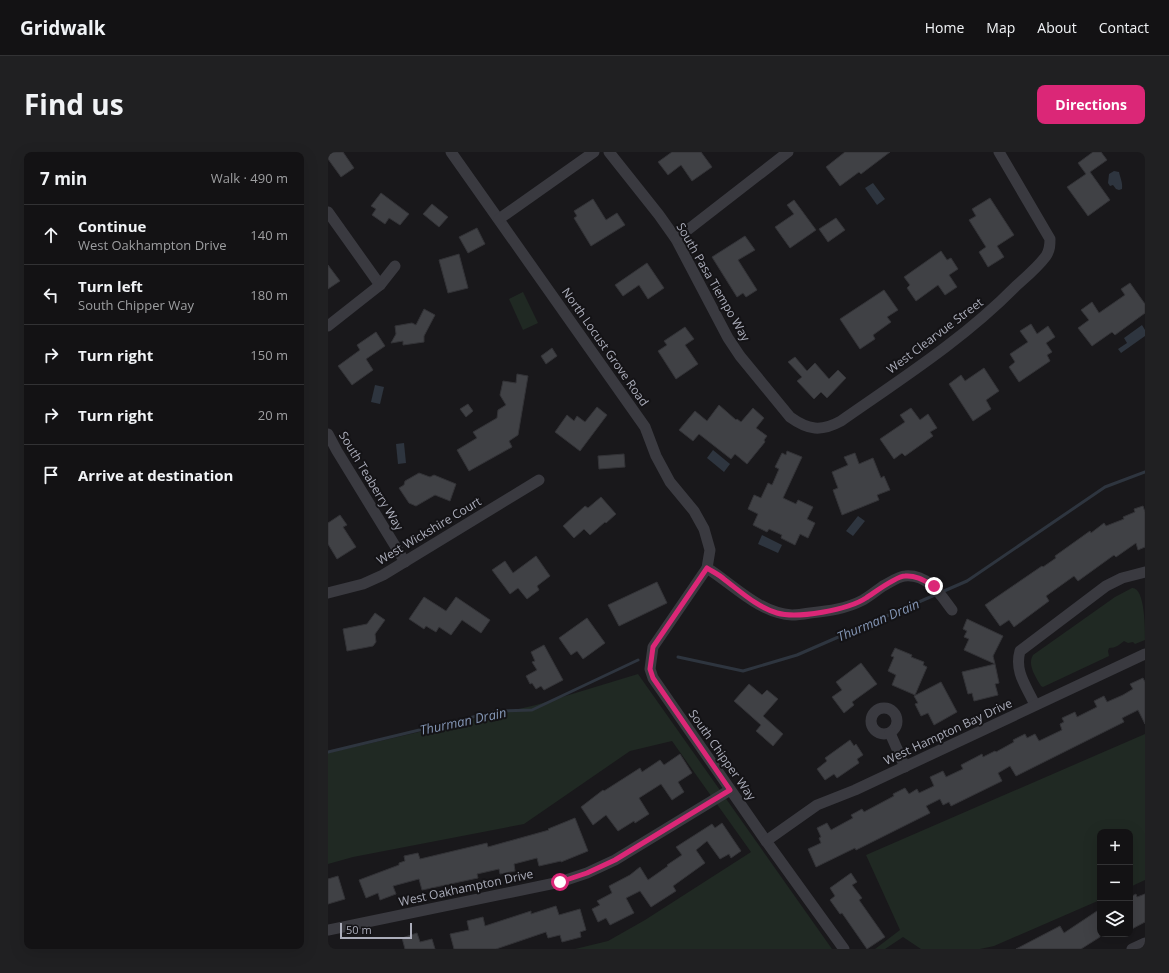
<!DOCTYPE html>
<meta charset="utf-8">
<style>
:root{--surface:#131214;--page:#202022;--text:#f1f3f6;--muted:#9d9ea0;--line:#323234;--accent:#db2777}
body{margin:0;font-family:"Open Sans",sans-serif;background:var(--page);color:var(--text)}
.controls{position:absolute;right:12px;bottom:12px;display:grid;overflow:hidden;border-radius:8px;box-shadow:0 4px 16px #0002}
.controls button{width:36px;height:36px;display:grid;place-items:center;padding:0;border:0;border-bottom:1px solid var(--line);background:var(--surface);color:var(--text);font:20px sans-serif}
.scale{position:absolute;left:12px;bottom:10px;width:72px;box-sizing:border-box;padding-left:4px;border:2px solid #abadba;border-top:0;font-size:11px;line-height:14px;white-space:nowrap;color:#abadba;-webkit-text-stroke:3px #141316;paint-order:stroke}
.stop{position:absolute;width:12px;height:12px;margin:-9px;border:3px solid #db2777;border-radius:50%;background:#fff}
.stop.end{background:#db2777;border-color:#fff;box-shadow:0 1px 4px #0008}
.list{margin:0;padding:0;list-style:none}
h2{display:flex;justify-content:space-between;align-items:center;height:52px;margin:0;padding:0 16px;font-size:17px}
h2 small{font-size:13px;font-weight:400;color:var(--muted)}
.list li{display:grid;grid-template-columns:26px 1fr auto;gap:12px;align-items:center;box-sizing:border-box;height:60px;padding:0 16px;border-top:1px solid var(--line)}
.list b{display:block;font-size:15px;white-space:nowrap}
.list p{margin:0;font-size:13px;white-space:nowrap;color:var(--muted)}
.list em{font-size:13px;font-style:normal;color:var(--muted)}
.icon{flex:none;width:22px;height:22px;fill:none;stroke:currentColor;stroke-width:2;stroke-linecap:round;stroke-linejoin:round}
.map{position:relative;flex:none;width:817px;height:797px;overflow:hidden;border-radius:8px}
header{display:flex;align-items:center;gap:24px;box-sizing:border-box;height:56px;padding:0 20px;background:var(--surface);border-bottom:1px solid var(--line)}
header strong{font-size:19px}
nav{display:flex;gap:22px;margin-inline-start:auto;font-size:14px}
.intro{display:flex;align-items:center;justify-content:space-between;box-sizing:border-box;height:96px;padding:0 24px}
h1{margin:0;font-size:28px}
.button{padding:10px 18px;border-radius:8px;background:var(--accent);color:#fff;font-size:14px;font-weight:700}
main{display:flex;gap:24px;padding:0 24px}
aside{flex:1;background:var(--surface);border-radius:8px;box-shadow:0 4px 16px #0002}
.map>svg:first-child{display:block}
.green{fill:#202923}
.water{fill:#2e353f}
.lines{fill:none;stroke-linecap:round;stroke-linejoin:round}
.stream{stroke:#2e353f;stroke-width:3}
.building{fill:#404145;stroke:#333337}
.minor{stroke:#3a3a40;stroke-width:11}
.route{stroke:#db2777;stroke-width:5}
.labels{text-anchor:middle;stroke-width:4;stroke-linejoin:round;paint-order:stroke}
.street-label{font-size:12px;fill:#abadba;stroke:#141316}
.water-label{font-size:13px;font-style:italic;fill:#8395b4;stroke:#141316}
</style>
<header>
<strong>Gridwalk</strong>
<nav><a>Home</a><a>Map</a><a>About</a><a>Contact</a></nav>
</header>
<div class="intro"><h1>Find us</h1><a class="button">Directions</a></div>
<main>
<aside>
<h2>7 min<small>Walk · 490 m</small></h2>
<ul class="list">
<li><svg class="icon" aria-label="ahead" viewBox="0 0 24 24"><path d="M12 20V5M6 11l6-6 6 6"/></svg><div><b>Continue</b><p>West Oakhampton Drive</p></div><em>140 m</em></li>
<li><svg class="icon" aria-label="left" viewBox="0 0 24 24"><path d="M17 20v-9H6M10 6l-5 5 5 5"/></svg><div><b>Turn left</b><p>South Chipper Way</p></div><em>180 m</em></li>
<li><svg class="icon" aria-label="right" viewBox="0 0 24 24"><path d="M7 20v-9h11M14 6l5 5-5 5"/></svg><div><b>Turn right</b></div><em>150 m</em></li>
<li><svg class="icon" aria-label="right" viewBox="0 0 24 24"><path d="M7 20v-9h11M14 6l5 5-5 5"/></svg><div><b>Turn right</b></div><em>20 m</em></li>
<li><svg class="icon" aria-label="arrive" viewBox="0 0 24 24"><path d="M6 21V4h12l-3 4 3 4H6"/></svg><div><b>Arrive at destination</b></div></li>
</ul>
</aside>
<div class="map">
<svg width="817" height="797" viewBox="0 0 817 797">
<rect width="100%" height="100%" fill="#19181b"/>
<g class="green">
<polygon points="195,140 210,171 195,178 181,147"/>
<path d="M804 436C817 435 817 476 817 488L807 492 805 490 800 491 796 489C791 493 788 496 781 496L780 499 781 504 715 535 713 534C708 525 699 513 705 503L787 445Z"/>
<polygon points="310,522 504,797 247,797 280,789 317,768 423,700 344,589 302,599 196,672 25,705 0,712 0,601 208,553"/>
<polygon points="817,582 817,728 802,735 802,680 772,680 772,748 666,794 652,797 593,797 575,785 557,797 547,797 572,778 538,703"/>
</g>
<g class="water">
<path d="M786 19 791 20C792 25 795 31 794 37L791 38 788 37 785 33 782 34 780 31 781 22Z"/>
<polygon points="545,31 557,47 549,53 537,36"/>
<polygon points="814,173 817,178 817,184 793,201 790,197 799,191 796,186"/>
<polygon points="47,233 56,235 52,252 43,250"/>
<polygon points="76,291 78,311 70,312 68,292"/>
<polygon points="385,298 402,312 396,320 379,306"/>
<polygon points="530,364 537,369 525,384 518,379"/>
<polygon points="434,383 454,393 450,401 430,392"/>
</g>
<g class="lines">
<g class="stream">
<polyline points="350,505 415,519 469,503 639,429 777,335 817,320"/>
<polyline points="0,600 170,559 204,558 310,508"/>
</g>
</g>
<g class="building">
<polygon points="0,0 15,0 26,16 13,25 0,7"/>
<polygon points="344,0 373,0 384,15 364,29 353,13 340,23 330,10"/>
<polygon points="517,0 562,0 533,22 531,20 512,34 498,15"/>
<polygon points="765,0 773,0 779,8 762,20 782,48 760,64 739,35 758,22 750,11"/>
<polygon points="53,41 81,62 72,73 61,66 57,72 44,63 48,57 43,54"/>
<polygon points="662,46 686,83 669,94 676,105 660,115 651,100 658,95 641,68 648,64 644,57"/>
<polygon points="265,47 278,68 289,61 297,73 263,94 246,66 249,64 246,59"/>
<polygon points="466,48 488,78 462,96 447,75 466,62 459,53"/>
<polygon points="104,52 120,65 111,75 95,62"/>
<polygon points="508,66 517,78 500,90 491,77"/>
<polygon points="149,76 157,92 140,101 131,85"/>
<polygon points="417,84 427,98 410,108 429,138 418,145 415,141 409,145 384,105"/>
<polygon points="613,99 619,108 623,106 630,117 621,123 629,135 617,143 610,133 588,149 579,136 582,133 576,125"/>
<polygon points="131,102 140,136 120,141 111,108"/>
<polygon points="319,111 336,136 320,147 311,133 295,144 287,133"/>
<polygon points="0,113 12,129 0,137"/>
<polygon points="802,131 817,152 817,161 787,183 784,180 764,194 750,176 761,168 753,158 764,150 771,161 797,143 793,137"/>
<polygon points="556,138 570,158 559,165 563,170 545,183 547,187 532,197 512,167"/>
<polygon points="96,157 107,163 96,184 96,190 75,193 75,189 63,191 68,182 67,174 84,171 88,173"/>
<polygon points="703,172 709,182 720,174 727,185 718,191 724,200 719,203 722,209 691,230 681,215 687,210 682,202 700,190 692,179"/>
<polygon points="357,175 366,187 357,193 370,212 348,227 330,199 339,193 336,189"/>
<polygon points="48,180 57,194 38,207 45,218 24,233 10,214 32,198 29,193"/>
<polygon points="224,196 229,204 218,212 213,204"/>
<polygon points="467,205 479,219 487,211 501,227 510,218 518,226 499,246 493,240 486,247 469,229 474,225 460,210"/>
<polygon points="656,216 671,239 658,248 663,257 645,269 621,232 633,223 637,229"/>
<polygon points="189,222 200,224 190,283 181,289 184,295 141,319 129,298 149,286 145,280 169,266 170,258 178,253 172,243 175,229 188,231"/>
<polygon points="140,252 145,259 138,265 132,257"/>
<polygon points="391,253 408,268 409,267 413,270 425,256 436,266 428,276 439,284 436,288 437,290 419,312 407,302 403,307 371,282 365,289 351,278 367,259 379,269"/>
<polygon points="269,255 279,263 252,299 227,280 239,263 246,269 249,264 257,270"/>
<polygon points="583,256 592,268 600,262 609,276 602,280 605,284 577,304 574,301 566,307 552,287 577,270 572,263"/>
<polygon points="459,299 474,305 455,346 468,352 470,348 485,355 479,367 487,371 480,386 472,382 467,393 453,386 454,383 441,377 439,380 425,373 430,362 420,357 426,343 433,346 440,331 444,333 445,331 451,317 447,315 454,301 458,303"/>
<polygon points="527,301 531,312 545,306 553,326 556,324 562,338 549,343 551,348 514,363 505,338 510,336 504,320 520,313 516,305"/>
<polygon points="296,302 297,315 271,317 270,304"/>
<polygon points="91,321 102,325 106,323 128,332 122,349 107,343 88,354 81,351 71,336 76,333 77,329"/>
<polygon points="273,345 288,362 278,371 277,370 262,383 256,377 246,386 235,374 257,354 260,356"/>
<polygon points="815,354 817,360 817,395 810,398 808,391 788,405 786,403 750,429 746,424 718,444 721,449 686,475 681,468 672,474 657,453 714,414 715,415 728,406 727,404 762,379 763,381 776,371 778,374 796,367 795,365 807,360 806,357"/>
<polygon points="12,363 19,373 15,375 28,395 9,407 0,392 0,371"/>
<polygon points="208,404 222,424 209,434 211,438 199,447 190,436 182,442 164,418 177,409 185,421"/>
<polygon points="329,430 339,451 291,474 280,453"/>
<polygon points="96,445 118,459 128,445 162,468 153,481 134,468 123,483 111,475 108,480 98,474 96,477 81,467"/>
<polygon points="47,461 57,468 47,482 48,490 45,494 19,499 15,477 39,472"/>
<polygon points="259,466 277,491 255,507 249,499 243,503 231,486"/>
<polygon points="639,467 675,484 665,504 667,512 636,498 641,487 636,485 639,479 635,477"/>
<polygon points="216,493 235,528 216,538 213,534 208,537 204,531 202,532 198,524 209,518 204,510 207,509 203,500"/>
<polygon points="567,496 584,503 583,505 596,510 595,513 599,515 587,543 564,533 568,523 560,519 566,505 563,504"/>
<polygon points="533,511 549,532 524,550 526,553 516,561 504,545 514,538 508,530"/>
<polygon points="667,512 671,531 667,532 670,543 646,549 644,541 640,542 634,520"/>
<polygon points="815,526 817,530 817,572 810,558 794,566 796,570 688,624 682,614 670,621 674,629 623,654 621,650 615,653 612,647 598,654 602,661 528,698 527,696 488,715 480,697 493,691 491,686 493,685 489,676 499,671 503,678 525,666 523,663 534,657 536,660 566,644 565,642 577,636 581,642 589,637 591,641 606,634 602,625 615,619 618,625 635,617 633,613 654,602 655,605 667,599 668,600 686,590 685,588 697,582 699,586 707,582 711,589 734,578 732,572 736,570 734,566 747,560 749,565 769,555 766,549 776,544 779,550 795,543 805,537 802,532"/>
<polygon points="613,530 629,560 606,573 600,561 593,564 587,552 590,551 586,544"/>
<polygon points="421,532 434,543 439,538 450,547 435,564 455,582 445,594 428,579 433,573 406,549"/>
<polygon points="522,588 526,594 528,592 535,603 529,607 531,611 509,626 506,622 497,628 489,617 499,609 497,606"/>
<polygon points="352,602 364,621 350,630 356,640 344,648 333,632 311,646 321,662 307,671 306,669 290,679 278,663 265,673 253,655 275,638 276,639 312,616 314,620 332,608 336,613"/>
<polygon points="247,666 260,699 233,710 233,709 211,714 209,706 186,712 187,719 172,722 171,717 149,722 150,726 94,738 91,727 65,734 68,742 52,748 50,741 38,746 31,728 71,713 71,711 77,709 76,704 90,701 92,707 159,691 160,695 221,678 220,677"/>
<polygon points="394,671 413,699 403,706 401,702 392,707 379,689 368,698 377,711 345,734 348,739 323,755 312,739 298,746 306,761 282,773 278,766 270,770 264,757 272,753 269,749 284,741 281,734 302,723 312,715 320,728 340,714 339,713 354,703 348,695 384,672 387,676"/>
<polygon points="523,721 529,730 524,733 534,746 531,748 557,785 539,797 514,761 512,762 502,748 507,744 502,736"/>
<polygon points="10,724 17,747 0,752 0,727"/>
<polygon points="808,742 809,745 817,742 817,770 802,778 802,745"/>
<polygon points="228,754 231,763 252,757 258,778 252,780 253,785 234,790 232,783 220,786 218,780 168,797 126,797 122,782 141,778 139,769 155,765 157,774 203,759 203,762"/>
<polygon points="772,757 772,785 753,797 688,797 732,774 736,781"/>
<polygon points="89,781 92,790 104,787 107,797 77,797 74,786"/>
</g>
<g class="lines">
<g class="minor">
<polyline points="123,0 317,275 328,304 342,330 366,359 376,377 382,398 379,416 325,495 322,517 325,526 438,689 516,797"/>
<path d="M281 0 331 63 348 87 400 186 412 204 462 265C480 278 493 280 513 269 573 227 636 187 688 134 698 125 710 115 718 104 722 98 722 93 722 87L671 0"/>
<polyline points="0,60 52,133"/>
<polyline points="171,67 266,0"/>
<polyline points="348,87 460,0"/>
<polyline points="0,174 52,133 67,114"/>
<polyline points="0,282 9,299 77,410"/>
<path d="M379 416C406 433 431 461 464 463 469 463 476 462 482 461 500 459 518 457 535 448 542 444 548 439 555 434 561 431 571 424 577 424 600 422 612 442 624 458"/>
<polyline points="0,441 35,432 55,423 211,328"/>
<path d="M707 553C699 535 686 520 692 499L778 434 794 426 817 420"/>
<circle cx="556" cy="569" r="13"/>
<polyline points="562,581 577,615"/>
<polyline points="438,689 489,653 527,638 817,502"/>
<polyline points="0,778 232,730 259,721 287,708 402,638"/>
<polyline points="804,797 817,791"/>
</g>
</g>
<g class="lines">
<path class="route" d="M232 730 259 721 287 708 402 638 325 526 322 517 325 495 379 416C385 420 392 423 397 428 413 440 429 455 449 461 469 467 520 458 538 446 546 441 568 424 577 424 588 423 597 429 606 434"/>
</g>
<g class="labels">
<g class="street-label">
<text transform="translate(385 130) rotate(60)" y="4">South Pasa Tiempo Way</text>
<text transform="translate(607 184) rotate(-37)" y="4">West Clearvue Street</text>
<text transform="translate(277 195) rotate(55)" y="4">North Locust Grove Road</text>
<text transform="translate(43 329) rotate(59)" y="4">South Teaberry Way</text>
<text transform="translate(101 379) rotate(-31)" y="4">West Wickshire Court</text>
<text transform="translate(620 580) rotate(-25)" y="4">West Hampton Bay Drive</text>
<text transform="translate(394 603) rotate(55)" y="4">South Chipper Way</text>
<text transform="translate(138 736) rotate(-12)" y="4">West Oakhampton Drive</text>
</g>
<g class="water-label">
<text transform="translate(550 468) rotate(-23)" y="5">Thurman Drain</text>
<text transform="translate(135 569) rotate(-12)" y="5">Thurman Drain</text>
</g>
</g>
</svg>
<div class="controls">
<button>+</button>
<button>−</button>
<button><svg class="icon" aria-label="layers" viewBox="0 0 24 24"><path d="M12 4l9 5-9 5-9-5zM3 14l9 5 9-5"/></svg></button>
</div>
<div class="scale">50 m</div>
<div class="stop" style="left:232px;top:730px"></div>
<div class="stop end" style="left:606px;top:434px"></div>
</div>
</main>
